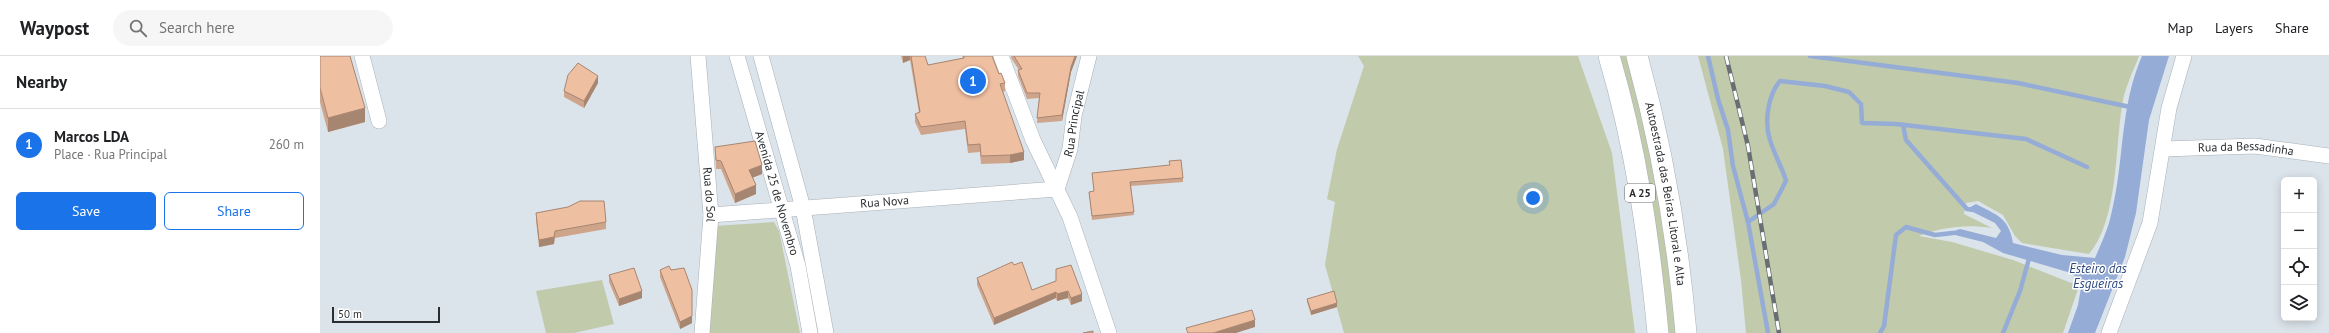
<!DOCTYPE html>
<meta charset="utf-8">
<style>
:root{--surface:#fff;--page:#f6f6f6;--text:#202124;--muted:#757577;--line:#e0e0e0;--accent:#1a73e8}
body{margin:0;font-family:"PT Sans",sans-serif;background:var(--page);color:var(--text)}
.controls{position:absolute;right:12px;bottom:12px;display:grid;overflow:hidden;border-radius:6px;box-shadow:0 2px 10px #0003}
.controls button{width:36px;height:36px;display:grid;place-items:center;padding:0;border:0;border-bottom:1px solid var(--line);background:var(--surface);color:var(--text);font:20px sans-serif}
.scale{position:absolute;left:12px;bottom:10px;width:108px;box-sizing:border-box;padding-left:4px;border:2px solid #2b2e31;border-top:0;font-size:11px;line-height:14px;white-space:nowrap;color:#2b2e31;-webkit-text-stroke:3px #fff;paint-order:stroke}
.you{position:absolute;left:1213px;top:142px;width:14px;height:14px;margin:-10px;border:3px solid #fff;border-radius:50%;background:#1a73e8;box-shadow:0 0 0 6px #1a73e833}
.badge{display:grid;place-items:center;width:26px;height:26px;border-radius:50%;background:var(--accent);color:#fff;font-size:13px;font-weight:700}
.pin{position:absolute;translate:-50% -50%;border:2px solid #fff;box-shadow:0 1px 4px #0006}
.list{margin:0;padding:0;list-style:none}
h2{display:flex;justify-content:space-between;align-items:center;height:52px;margin:0;padding:0 16px;font-size:17px}
h2 small{font-size:13px;font-weight:400;color:var(--muted)}
.list li{display:grid;grid-template-columns:26px 1fr auto;gap:12px;align-items:center;box-sizing:border-box;height:72px;padding:0 16px;border-top:1px solid var(--line)}
.list b{display:block;font-size:15px;white-space:nowrap}
.list p{margin:0;font-size:13px;white-space:nowrap;color:var(--muted)}
.list em{font-size:13px;font-style:normal;color:var(--muted)}
.actions{display:flex;gap:8px;padding:12px 16px}
.actions a{flex:1;padding:9px 0;border:1px solid var(--accent);border-radius:6px;text-align:center;font-size:14px;color:var(--accent)}
.actions .main{background:var(--accent);color:#fff}
.icon{flex:none;width:22px;height:22px;fill:none;stroke:currentColor;stroke-width:2;stroke-linecap:round;stroke-linejoin:round}
.map{position:relative;flex:none;width:2009px;height:277px;overflow:hidden}
header{display:flex;align-items:center;gap:24px;box-sizing:border-box;height:56px;padding:0 20px;background:var(--surface);border-bottom:1px solid var(--line)}
header strong{font-size:19px}
nav{display:flex;gap:22px;margin-inline-start:auto;font-size:14px}
.search{width:280px;height:36px;background:var(--page);display:flex;align-items:center;gap:10px;box-sizing:border-box;padding:0 14px;border-radius:22px;color:var(--muted);font-size:15px}
main{display:flex}
aside{flex:1;background:var(--surface)}
.map>svg:first-child{display:block}
.green{fill:#c1caab}
.water{fill:#95acd7}
.lines{fill:none;stroke-linecap:round;stroke-linejoin:round}
.stream{stroke:#95acd7;stroke-width:4.5}
.minor-casing{stroke:#a8b0b7;stroke-width:16}
.highway-casing{stroke:#a8b0b7;stroke-width:22}
.minor{stroke:#fff;stroke-width:15}
.highway{stroke:#fff;stroke-width:21}
.rail-casing{stroke:#696e72;stroke-width:4.5}
.rail{stroke:#fff;stroke-width:3;stroke-dasharray:9;stroke-linecap:butt}
.wall{fill:#cea48b}
.shaded-wall{fill:#a78671}
.building{fill:#efbfa2;stroke:#a78671}
.labels{text-anchor:middle;stroke-width:3;stroke-linejoin:round;paint-order:stroke}
.shield{fill:#fff;stroke:#6b6d6f;stroke-width:1}
.shield-label{font-size:11px;font-weight:bold;fill:#2b2e31}
.street-label{font-size:12px;fill:#2b2e31;stroke:#fff}
.water-label{font-size:13px;font-style:italic;fill:#2d4980;stroke:#fff}
</style>
<header>
<strong>Waypost</strong>
<div class="search"><svg class="icon" aria-label="search" viewBox="0 0 24 24"><circle cx="10" cy="10" r="6"/><path d="M15 15l6 6"/></svg>Search here</div>
<nav><a>Map</a><a>Layers</a><a>Share</a></nav>
</header>
<main>
<aside>
<h2>Nearby<small></small></h2>
<ul class="list">
<li><span class="badge">1</span><div><b>Marcos LDA</b><p>Place · Rua Principal</p></div><em>260 m</em></li>
</ul>
<div class="actions"><a class="main">Save</a><a>Share</a></div>
</aside>
<div class="map">
<svg width="2009" height="277" viewBox="0 0 2009 277">
<rect width="100%" height="100%" fill="#dce4eb"/>
<g class="green">
<polygon points="1038,0 1258,0 1292,97 1315,277 1024,277 1005,209 1015,146 1007,143 1017,93 1044,10"/>
<path d="M1299 0H1308L1341 147 1357 277H1348C1341 183 1320 92 1299 0Z"/>
<path d="M1378 0H1819C1813 16 1804 33 1802 50 1795 93 1798 164 1769 198L1702 187 1695 180 1683 159 1658 145 1646 147 1644 158 1672 172C1646 168 1623 171 1599 180L1632 186 1693 204 1759 230 1743 277H1426L1421 224 1403 93Z"/>
<polygon points="454,166 459,175 480,277 386,277 394,170"/>
<polygon points="282,224 294,268 254,277 226,277 216,235"/>
</g>
<path class="water" d="M1822 0H1849L1829 64 1816 157 1805 201 1775 277H1748L1758 249 1762 226 1751 217 1683 197 1663 186 1627 177 1640 173 1676 182 1681 175 1675 167 1647 153 1656 148C1677 159 1689 162 1693 187L1742 199 1775 202C1781 188 1788 173 1791 159 1805 104 1799 53 1822 0Z"/>
<g class="lines">
<g class="stream">
<polyline points="1388,0 1398,43 1408,74 1413,110 1428,166"/>
<polyline points="1490,0 1698,27 1810,51"/>
<polyline points="1583,69 1586,84 1647,153 1654,154"/>
<path d="M1448 277 1428 166 1454 148 1466 125C1462 111 1454 98 1450 84 1444 66 1448 39 1460 25L1505 30 1529 36 1541 48 1542 67 1576 68 1706 83 1767 111"/>
<polyline points="1560,277 1564,270 1576,179 1586,171 1615,179 1633,177"/>
<polyline points="1683,277 1700,235 1710,199"/>
</g>
<defs>
<g id="minor">
<polyline points="42,0 59,65"/>
<path id="s1" d="M378 0 391 159 382 277"/>
<path id="s2" d="M417 0 478 210 490 277"/>
<polyline points="441,0 483,152 506,277"/>
<polyline points="681,0 713,84 750,161 789,277"/>
<path id="s3" d="M1843 93 1935 90 2009 100"/>
<path id="s4" d="M737 133 750 93 754 60 769 0"/>
<path id="s5" d="M391 159 737 133"/>
<polyline points="1789,277 1830,167 1849,52 1864,0"/>
</g>
<g id="highway">
<path d="M1289 0C1316 91 1329 183 1338 277"/>
<path id="s6" d="M1317 0C1342 91 1358 183 1366 277"/>
</g>
</defs>
<use href="#minor" class="minor-casing"/>
<use href="#highway" class="highway-casing"/>
<use href="#minor" class="minor"/>
<use href="#highway" class="highway"/>
<defs>
<polyline id="rail" points="1406,0 1428,90 1459,277"/>
</defs>
<use href="#rail" class="rail-casing"/>
<use href="#rail" class="rail"/>
</g>
<g class="wall">
<polygon points="0,0 45,66 8,76 0,46"/>
<polygon points="581,0 605,0 608,9 643,2 642,0 672,0 679,18 685,27 685,35 683,36 704,104 690,107 661,108 660,96 648,97 645,73 601,79 595,66 595,58 599,57 590,4 583,7"/>
<polygon points="691,0 757,0 751,16 742,65 717,67 719,42 707,43 698,20 698,14 699,14 691,2"/>
<polygon points="278,27 264,52 244,41 244,35"/>
<polygon points="395,91 442,118 432,122 436,138 415,147 401,113 396,113"/>
<polygon points="772,117 863,122 863,126 811,130 814,159 772,164 769,136 774,135"/>
<polygon points="216,157 286,166 286,173 235,182 234,188 219,191 216,164"/>
<polygon points="340,214 372,267 360,273 340,221"/>
<polygon points="289,219 322,242 299,250 289,226"/>
<polygon points="657,222 712,234 736,225 762,245 751,249 748,242 737,245 736,242 674,269 657,229"/>
<polygon points="987,243 1017,251 991,259 987,246"/>
</g>
<g class="shaded-wall">
<polygon points="583,0 590,0 590,4 583,7"/>
<polygon points="755,0 757,0 751,16 742,65 742,59 751,11"/>
<polygon points="278,20 278,27 264,52 264,45"/>
<polygon points="45,52 45,66 8,76 8,62"/>
<polygon points="704,96 704,104 690,107 690,99"/>
<polygon points="442,109 442,118 429,123 429,114"/>
<polygon points="436,129 436,138 415,147 415,138"/>
<polygon points="235,175 234,188 219,191 219,184"/>
<polygon points="372,234 372,267 360,273 360,266"/>
<polygon points="322,235 322,242 299,250 299,243"/>
<polygon points="748,235 748,242 737,245 737,238"/>
<polygon points="736,236 736,242 674,269 674,262"/>
<polygon points="762,238 762,245 751,249 751,242"/>
<polygon points="1017,247 1017,251 991,259 991,255"/>
<polygon points="935,264 935,271 916,277 893,277"/>
</g>
<g class="building">
<polygon points="0,0 30,0 45,52 8,62 0,32"/>
<polygon points="591,0 605,0 608,9 644,2 644,0 672,0 679,18 681,17 685,27 680,28 704,96 690,99 661,100 660,88 648,89 645,65 601,71 595,58 600,56"/>
<polygon points="694,0 755,0 751,11 742,59 717,62 720,37 707,37 698,14 702,13"/>
<polygon points="258,7 278,20 264,45 244,35 248,19"/>
<polygon points="435,85 442,109 429,114 436,129 415,138 401,105 396,104 395,91"/>
<polygon points="861,104 863,122 810,126 814,156 772,160 769,136 774,135 772,117 850,109 849,105"/>
<polygon points="260,145 284,145 286,166 235,175 234,181 219,184 216,157 248,151"/>
<polygon points="692,206 694,209 702,206 712,234 736,225 736,213 751,209 762,238 751,242 748,235 737,238 736,236 674,262 657,222"/>
<polygon points="349,210 351,214 364,212 372,234 372,260 360,266 340,214"/>
<polygon points="314,212 322,235 299,243 289,219"/>
<polygon points="1014,235 1017,247 991,255 987,243"/>
<polygon points="932,254 935,264 893,277 868,277 866,272"/>
<polygon points="773,275 773,277 763,277"/>
</g>
<g class="labels">
<rect class="shield" x="1305" y="128" width="30" height="18" rx="3"/>
<g class="shield-label">
<text x="1320" y="141">A 25</text>
</g>
<g class="street-label">
<text dy="4" stroke="none"><textPath href="#s4" startOffset="68">Rua Principal</textPath></text>
<text dy="4" stroke="none"><textPath href="#s3" startOffset="83">Rua da Bessadinha</textPath></text>
<text dy="4" stroke="none"><textPath href="#s1" startOffset="139">Rua do Sol</textPath></text>
<text dy="4" stroke="none"><textPath href="#s2" startOffset="143">Avenida 25 de Novembro</textPath></text>
<text dy="4" stroke="none"><textPath href="#s6" startOffset="141">Autoestrada das Beiras Litoral e Alta</textPath></text>
<text dy="4" stroke="none"><textPath href="#s5" startOffset="174">Rua Nova</textPath></text>
</g>
<g class="water-label">
<text x="1778" y="217">Esteiro das<tspan x="1778" dy="15">Esgueiras</tspan></text>
</g>
</g>
</svg>
<div class="controls">
<button>+</button>
<button>−</button>
<button><svg class="icon" aria-label="locate" viewBox="0 0 24 24"><circle cx="12" cy="12" r="6"/><path d="M12 2v4M12 18v4M2 12h4M18 12h4"/></svg></button>
<button><svg class="icon" aria-label="layers" viewBox="0 0 24 24"><path d="M12 4l9 5-9 5-9-5zM3 14l9 5 9-5"/></svg></button>
</div>
<div class="scale">50 m</div>
<div class="you"></div>
<div class="pin badge" style="left:653px;top:25px">1</div>
</div>
</main>
